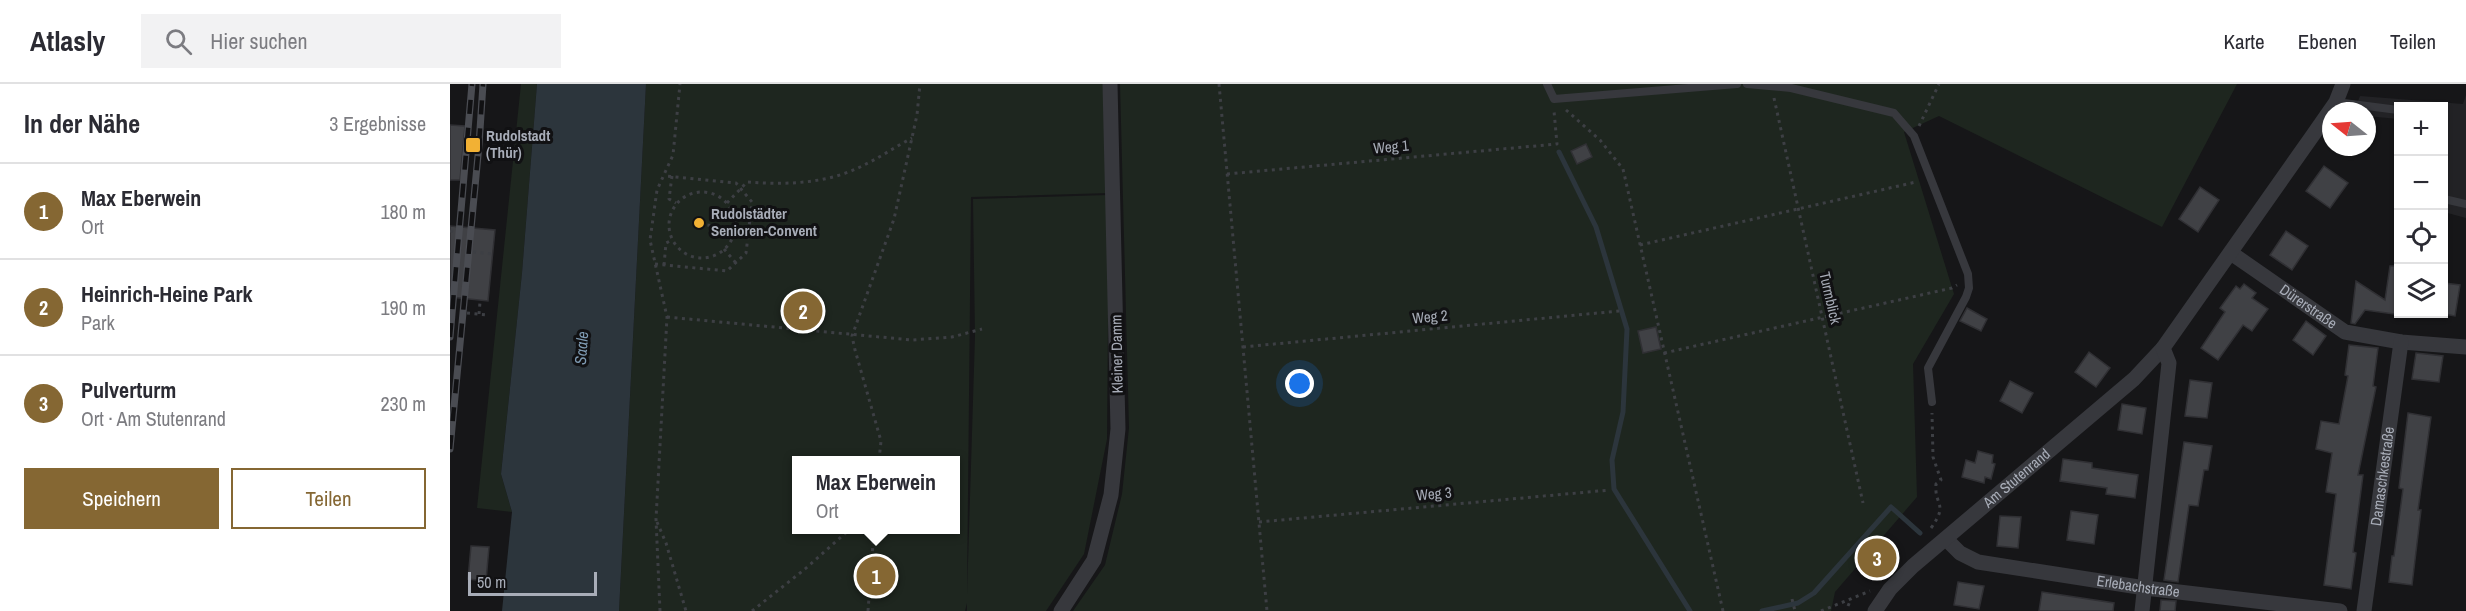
<!DOCTYPE html>
<html lang="de">
<meta charset="utf-8">
<style>
:root{--surface:#fff;--page:#f2f2f3;--text:#2b2b33;--muted:#7c7c81;--line:#e1e1e2;--accent:#856733}
body{margin:0;font-family:"Archivo Narrow",sans-serif;background:var(--page);color:var(--text)}
.controls{position:absolute;right:18px;top:18px;display:grid;overflow:hidden;border-radius:0px;box-shadow:0 2px 4px #0004}
.controls button{width:54px;height:54px;display:grid;place-items:center;padding:0;border:0;border-bottom:2px solid var(--line);background:var(--surface);color:var(--text);font:30px sans-serif}
.compass{position:absolute;left:1872px;top:18px;width:54px;height:54px;border-radius:50%;background:var(--surface);box-shadow:0 2px 4px #0004;rotate:287deg}
.scale{position:absolute;left:18px;bottom:15px;width:129px;box-sizing:border-box;padding-left:6px;border:3px solid #a8adb8;border-top:0;font-size:16px;line-height:21px;white-space:nowrap;color:#a8adb8;-webkit-text-stroke:4px #111113;paint-order:stroke}
.you{position:absolute;left:850px;top:300px;width:21px;height:21px;margin:-15px;border:4px solid #fff;border-radius:50%;background:#1a73e8;box-shadow:0 0 0 9px #1a73e833}
.badge{display:grid;place-items:center;width:39px;height:39px;border-radius:50%;background:var(--accent);color:#fff;font-size:20px;font-weight:700}
.pin{position:absolute;translate:-50% -50%;border:3px solid #fff;box-shadow:0 2px 6px #0006}
.popup{position:absolute;left:342px;top:372px;width:168px;height:78px;box-sizing:border-box;display:grid;place-content:center;border-radius:0px;background:var(--surface);filter:drop-shadow(0 2px 4px #0005);font-size:20px;white-space:nowrap;color:var(--muted)}
.popup b{font-size:22px;color:var(--text)}
.popup::after{content:'';position:absolute;left:50%;top:100%;margin-left:-12px;border:12px solid transparent;border-top-color:var(--surface)}
.list{margin:0;padding:0;list-style:none}
h2{display:flex;justify-content:space-between;align-items:center;height:78px;margin:0;padding:0 24px;font-size:26px}
h2 small{font-size:20px;font-weight:400;color:var(--muted)}
.list li{display:grid;grid-template-columns:39px 1fr auto;gap:18px;align-items:center;box-sizing:border-box;height:96px;padding:0 24px;border-top:2px solid var(--line)}
.list b{display:block;font-size:22px;white-space:nowrap}
.list p{margin:0;font-size:20px;white-space:nowrap;color:var(--muted)}
.list em{font-size:20px;font-style:normal;color:var(--muted)}
.actions{display:flex;gap:12px;padding:18px 24px}
.actions a{flex:1;padding:14px 0;border:2px solid var(--accent);border-radius:0px;text-align:center;font-size:21px;color:var(--accent)}
.actions .main{background:var(--accent);color:#fff}
.icon{flex:none;width:33px;height:33px;fill:none;stroke:currentColor;stroke-width:2;stroke-linecap:round;stroke-linejoin:round}
.map{position:relative;flex:none;width:2016px;height:527px;overflow:hidden}
header{display:flex;align-items:center;gap:36px;box-sizing:border-box;height:84px;padding:0 30px;background:var(--surface);border-bottom:2px solid var(--line)}
header strong{font-size:28px}
nav{display:flex;gap:33px;margin-inline-start:auto;font-size:21px}
.search{width:420px;height:54px;background:var(--page);display:flex;align-items:center;gap:15px;box-sizing:border-box;padding:0 21px;border-radius:0px;color:var(--muted);font-size:22px}
main{display:flex}
aside{flex:1;background:var(--surface)}
.map>svg:first-child{display:block}
.built{fill:#222225}
.green{fill:#1e261f;fill-rule:evenodd}
.water{fill:#2c353c}
.lines{fill:none;stroke-linecap:round;stroke-linejoin:round}
.stream{stroke:#2c353c;stroke-width:5}
.building{fill:#404145;stroke:#303034;stroke-width:1.5}
.path{stroke:#3d3f44;stroke-width:3;stroke-dasharray:3 4.5;stroke-linecap:butt}
.service{stroke:#37383d;stroke-width:8}
.minor{stroke:#37383d;stroke-width:15}
.rail-casing{stroke:#4a4c52;stroke-width:7}
.rail{stroke:#111113;stroke-width:4.5;stroke-dasharray:14;stroke-linecap:butt}
.poi-dot{fill:#f2b134;stroke:#111113;stroke-width:2}
.labels{text-anchor:middle;stroke-width:6;stroke-linejoin:round;paint-order:stroke}
.poi-label{font-size:15px;font-weight:bold;fill:#a8adb8;stroke:#111113;text-anchor:start}
.street-label{font-size:15px;fill:#a8adb8;stroke:#111113}
.water-label{font-size:16px;font-style:italic;fill:#7f9bb3;stroke:#111113}
</style>
<header>
<strong>Atlasly</strong>
<div class="search"><svg class="icon" aria-label="search" viewBox="0 0 24 24"><circle cx="10" cy="10" r="6"/><path d="M15 15l6 6"/></svg>Hier suchen</div>
<nav><a>Karte</a><a>Ebenen</a><a>Teilen</a></nav>
</header>
<main>
<aside>
<h2>In der Nähe<small>3 Ergebnisse</small></h2>
<ul class="list">
<li><span class="badge">1</span><div><b>Max Eberwein</b><p>Ort</p></div><em>180 m</em></li>
<li><span class="badge">2</span><div><b>Heinrich-Heine Park</b><p>Park</p></div><em>190 m</em></li>
<li><span class="badge">3</span><div><b>Pulverturm</b><p>Ort · Am Stutenrand</p></div><em>230 m</em></li>
</ul>
<div class="actions"><a class="main">Speichern</a><a>Teilen</a></div>
</aside>
<div class="map">
<svg width="2016" height="527" viewBox="0 0 2016 527">
<rect width="100%" height="100%" fill="#161618"/>
<polygon class="built" points="2016,11 2016,134 1994,128 1994,22 1948,22 1948,35 1917,32 1917,27 1904,27 1910,12 2013,20"/>
<g class="green">
<polygon points="71,0 87,0 72,189 51,390 62,428 27,424"/>
<path d="M196 0H655L660 109 521 113 517 511 525 252 523 115 659 111 657 355 634 470 596 527H517V519L515 527H169ZM346 376H506V446H346Z"/>
<polygon points="670,0 1787,0 1712,143 1489,32 1454,48 1504,210 1463,280 1467,413 1385,508 1381,527 623,527 655,481 672,410 679,344"/>
</g>
<polygon class="water" points="87,0 196,0 169,527 52,527 62,428 51,390 72,189"/>
<g class="lines">
<g class="stream">
<polyline points="1109,68 1146,143 1177,245 1173,328 1162,376 1164,405 1240,527"/>
<polyline points="1312,527 1348,519 1364,509 1441,423 1470,449"/>
</g>
</g>
<g class="building">
<polygon points="0,41 15,42 10,96 0,96"/>
<polygon points="1136,60 1142,73 1127,80 1121,67"/>
<polygon points="1874,82 1898,99 1880,124 1856,107"/>
<polygon points="1750,103 1769,116 1748,148 1729,135"/>
<polygon points="0,142 45,146 38,217 0,213"/>
<polygon points="1836,147 1858,162 1842,186 1820,171"/>
<polygon points="1940,182 1948,182 1948,230 1959,232 1915,226 1905,240 1901,239 1906,197 1935,216"/>
<polygon points="1994,199 2010,201 2005,232 1994,230"/>
<polygon points="1794,200 1806,209 1802,214 1818,225 1802,247 1793,241 1768,276 1751,264 1775,228 1770,224 1786,202 1790,205"/>
<polygon points="1517,224 1537,235 1531,247 1510,237"/>
<polygon points="1856,237 1876,252 1863,271 1843,256"/>
<polygon points="1206,243 1211,265 1193,269 1188,247"/>
<polygon points="1899,261 1928,264 1923,302 1926,303 1908,391 1913,391 1903,468 1906,469 1901,505 1874,501 1886,410 1876,408 1882,369 1866,365 1871,337 1889,340 1898,292 1895,291"/>
<polygon points="1639,268 1660,284 1646,303 1625,288"/>
<polygon points="1966,269 1993,272 1989,298 1962,295"/>
<polygon points="1740,296 1762,299 1757,334 1735,332"/>
<polygon points="1560,297 1583,309 1572,329 1550,317"/>
<polygon points="1672,320 1696,324 1692,350 1668,346"/>
<polygon points="1958,329 1981,333 1968,426 1971,426 1962,501 1939,498 1942,472 1944,472 1953,405 1949,404"/>
<polygon points="1734,358 1762,362 1758,386 1754,386 1748,422 1739,421 1728,498 1714,496"/>
<polygon points="1528,367 1543,371 1542,379 1545,380 1541,395 1535,393 1534,399 1512,393 1516,376 1525,379"/>
<polygon points="1613,375 1642,379 1642,384 1688,391 1685,414 1656,410 1657,404 1610,397"/>
<polygon points="1621,427 1648,431 1644,460 1617,456"/>
<polygon points="1550,432 1571,433 1568,464 1547,462"/>
<polygon points="21,462 39,463 36,497 18,495"/>
<polygon points="1425,464 1437,473 1429,485 1417,475"/>
<polygon points="1508,498 1534,502 1529,525 1504,521"/>
<polygon points="1592,508 1664,519 1663,527 1589,527"/>
<polygon points="1711,516 1726,517 1725,527 1710,527"/>
</g>
<g class="lines">
<g class="path">
<polyline points="769,0 817,527"/>
<polyline points="1324,14 1413,419"/>
<polyline points="1116,26 1150,56 1173,85 1273,527"/>
<polyline points="1469,42 1489,0"/>
<polyline points="777,90 1107,60 1104,27"/>
<polyline points="222,92 219,115 226,119"/>
<circle cx="252" cy="141" r="33"/>
<path d="M277 119 297 98C335 101 377 100 412 82 429 74 445 63 462 54"/>
<polyline points="250,140 285,145"/>
<polyline points="0,147 5,148"/>
<polyline points="1190,161 1466,98"/>
<polyline points="274,165 286,179"/>
<polyline points="23,168 44,170"/>
<polyline points="205,180 277,187 296,169 302,118 286,99 215,92"/>
<polyline points="214,181 216,159 222,156"/>
<polyline points="17,229 38,231"/>
<polyline points="29,230 30,218"/>
<polyline points="217,233 462,256 502,253 532,245"/>
<polyline points="793,263 1169,227"/>
<polyline points="1214,269 1502,204 1507,201"/>
<polyline points="429,376 431,357 405,266 402,252 444,135 467,31 470,0"/>
<polyline points="207,438 216,459 236,527"/>
<polyline points="809,438 1160,406"/>
<path d="M1481 444C1499 419 1484 422 1486 400L1491 396 1483 373 1482 329"/>
<polyline points="1342,515 1345,527"/>
<polyline points="1398,522 1401,515"/>
<polyline points="210,527 206,435 217,233 200,156 207,106 223,71 230,0"/>
<polyline points="302,527 355,485 399,446"/>
<polyline points="418,527 424,446"/>
<polyline points="1371,527 1420,507"/>
</g>
<g class="service">
<polyline points="1097,0 1104,15 1287,0"/>
<polyline points="1297,0 1341,4 1444,29 1464,52 1518,190 1519,204 1516,213 1478,284 1482,318"/>
<polyline points="1886,18 1948,26"/>
<polyline points="1994,115 2016,120"/>
</g>
<g class="minor">
<path id="s1" d="M1781 169 1895 248 1951 258 2016 263"/>
<path id="s2" d="M1496 455 1510 469 1528 478 1695 504 1890 527"/>
<polyline points="611,527 644,476 661,411 668,345 660,0"/>
<path id="s3" d="M1425 527 1440 505 1463 482 1684 295 1713 264"/>
<polyline points="1692,527 1719,279 1713,264 1863,51 1886,18 1893,0"/>
<path id="s4" d="M1914 527 1951 258"/>
</g>
<defs>
<g id="rail">
<polyline points="0,253 22,0"/>
<polyline points="0,365 29,61 33,0"/>
</g>
</defs>
<use href="#rail" class="rail-casing"/>
<use href="#rail" class="rail"/>
</g>
<g class="poi-dot">
<rect x="15" y="53" width="16" height="16" rx="3"/>
<circle cx="249" cy="139" r="6"/>
</g>
<g class="labels">
<g class="poi-label">
<text x="36" y="57">Rudolstadt<tspan x="36" dy="17">(Thür)</tspan></text>
<text x="261" y="135">Rudolstädter<tspan x="261" dy="17">Senioren-Convent</tspan></text>
</g>
<g class="street-label">
<text transform="translate(941 63) rotate(-5)" y="5">Weg 1</text>
<text transform="translate(1380 214) rotate(77)" y="5">Turmblick</text>
<text dy="5" stroke="none"><textPath href="#s1" startOffset="94">Dürerstraße</textPath></text>
<text transform="translate(980 233) rotate(-5)" y="5">Weg 2</text>
<text transform="translate(667 270) rotate(-91)" y="5">Kleiner Damm</text>
<text dy="5" stroke="none"><textPath href="#s4" startOffset="136">Damaschkestraße</textPath></text>
<text dy="5" stroke="none"><textPath href="#s3" startOffset="195">Am Stutenrand</textPath></text>
<text transform="translate(984 410) rotate(-5)" y="5">Weg 3</text>
<text dy="5" stroke="none"><textPath href="#s2" startOffset="202">Erlebachstraße</textPath></text>
</g>
<g class="water-label">
<text transform="translate(131 264) rotate(-86)" y="6">Saale</text>
</g>
</g>
</svg>
<div class="controls">
<button>+</button>
<button>−</button>
<button><svg class="icon" aria-label="locate" viewBox="0 0 24 24"><circle cx="12" cy="12" r="6"/><path d="M12 2v4M12 18v4M2 12h4M18 12h4"/></svg></button>
<button><svg class="icon" aria-label="layers" viewBox="0 0 24 24"><path d="M12 4l9 5-9 5-9-5zM3 14l9 5 9-5"/></svg></button>
</div>
<svg class="compass" viewBox="-18 -18 36 36"><path d="M0-13l5 13h-10z" fill="#e53935"/><path d="M0 13l5-13h-10z" fill="#7c7c81"/></svg>
<div class="scale">50 m</div>
<div class="you"></div>
<div class="pin badge" style="left:426px;top:492px">1</div>
<div class="popup"><b>Max Eberwein</b>Ort</div>
<div class="pin badge" style="left:353px;top:227px">2</div>
<div class="pin badge" style="left:1427px;top:474px">3</div>
</div>
</main>
